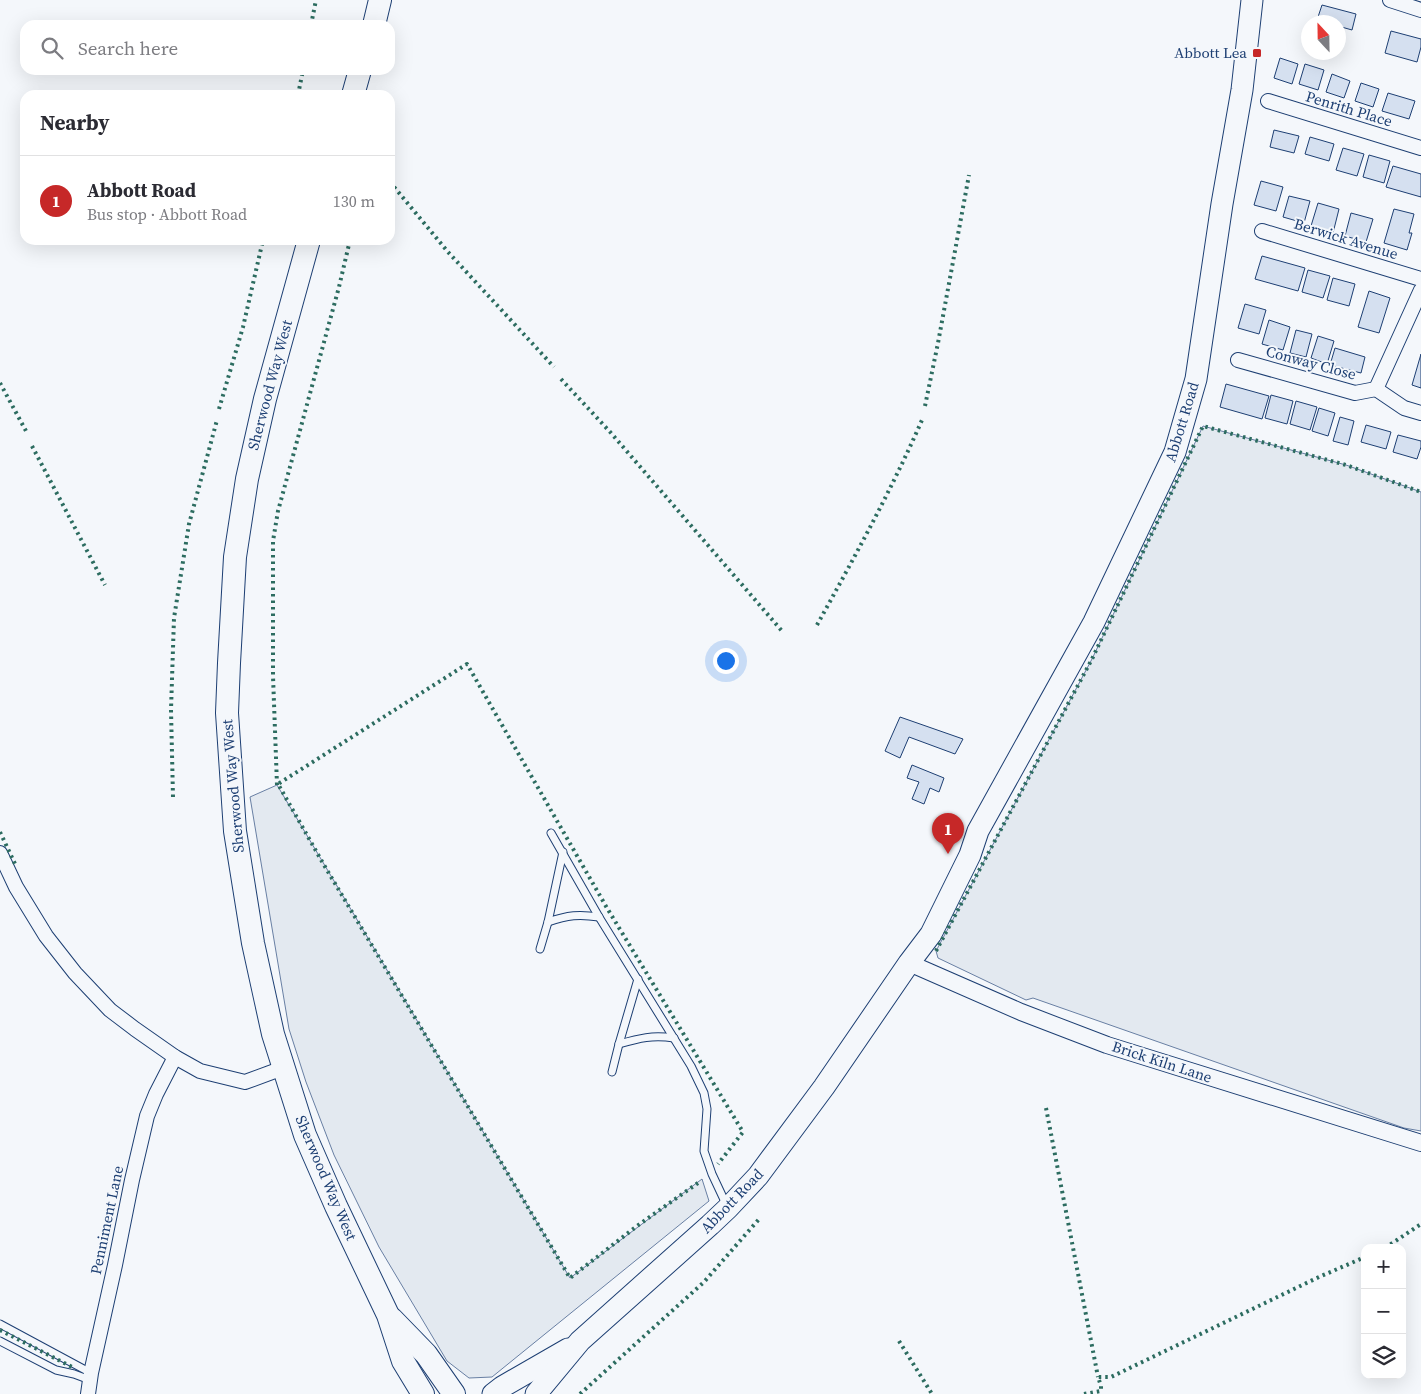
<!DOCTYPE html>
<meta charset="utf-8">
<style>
:root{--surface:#fff;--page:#f2f2f3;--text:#2b2b33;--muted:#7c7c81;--line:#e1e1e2;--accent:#c62828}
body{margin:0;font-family:"Source Serif 4",serif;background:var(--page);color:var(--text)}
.controls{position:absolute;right:15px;bottom:15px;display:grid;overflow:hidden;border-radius:10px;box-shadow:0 5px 20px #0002}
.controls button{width:45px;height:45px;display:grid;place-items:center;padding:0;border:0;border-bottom:1px solid var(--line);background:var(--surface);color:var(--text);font:25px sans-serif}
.compass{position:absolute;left:1301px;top:15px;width:45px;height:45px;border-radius:50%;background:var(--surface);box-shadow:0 5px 20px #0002;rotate:338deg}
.you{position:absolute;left:725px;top:660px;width:18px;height:18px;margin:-12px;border:4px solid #fff;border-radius:50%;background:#1a73e8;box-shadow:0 0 0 8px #1a73e833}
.badge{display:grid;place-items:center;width:32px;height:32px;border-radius:50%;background:var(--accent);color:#fff;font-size:16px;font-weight:700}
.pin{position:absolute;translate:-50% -41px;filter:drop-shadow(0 1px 2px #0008)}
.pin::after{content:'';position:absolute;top:26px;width:18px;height:15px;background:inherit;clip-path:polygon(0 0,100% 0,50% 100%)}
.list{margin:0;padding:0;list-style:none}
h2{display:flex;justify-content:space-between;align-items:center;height:65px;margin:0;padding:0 20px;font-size:21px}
h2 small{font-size:16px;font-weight:400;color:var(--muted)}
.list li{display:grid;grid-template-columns:32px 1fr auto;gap:15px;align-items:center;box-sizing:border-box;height:90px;padding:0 20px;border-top:1px solid var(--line)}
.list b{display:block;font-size:19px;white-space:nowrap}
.list p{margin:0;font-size:16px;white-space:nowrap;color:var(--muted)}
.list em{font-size:16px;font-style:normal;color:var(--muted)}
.icon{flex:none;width:28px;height:28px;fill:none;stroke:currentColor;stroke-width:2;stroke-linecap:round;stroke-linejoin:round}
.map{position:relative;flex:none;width:1421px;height:1394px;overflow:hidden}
.search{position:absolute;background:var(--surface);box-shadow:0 5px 20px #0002;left:20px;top:20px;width:375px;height:55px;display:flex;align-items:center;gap:12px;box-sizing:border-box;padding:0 18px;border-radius:15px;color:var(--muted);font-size:19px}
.panel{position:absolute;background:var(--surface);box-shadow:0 5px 20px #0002;left:20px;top:90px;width:375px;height:155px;border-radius:15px}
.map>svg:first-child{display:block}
.green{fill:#e3e9f0;stroke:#687fa3}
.building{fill:#d5e0f0;stroke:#1d3f73}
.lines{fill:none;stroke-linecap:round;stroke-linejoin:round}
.service-casing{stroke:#1d3f73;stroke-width:9}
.minor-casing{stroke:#1d3f73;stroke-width:16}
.tertiary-casing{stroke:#1d3f73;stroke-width:18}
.primary-casing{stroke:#1d3f73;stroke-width:23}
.trunk-casing{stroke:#1d3f73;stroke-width:24}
.service{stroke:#f4f7fb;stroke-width:7}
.minor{stroke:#f4f7fb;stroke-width:14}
.tertiary{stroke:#f4f7fb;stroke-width:16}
.primary{stroke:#f4f7fb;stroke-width:21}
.trunk{stroke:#f4f7fb;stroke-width:22}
.hedge{stroke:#2c6c60;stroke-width:4;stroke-dasharray:2.5 4;stroke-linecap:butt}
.poi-dot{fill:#c62828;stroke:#f4f7fb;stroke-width:2}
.labels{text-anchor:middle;stroke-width:4;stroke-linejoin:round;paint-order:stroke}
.poi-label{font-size:15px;fill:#1d3f73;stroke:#f4f7fb;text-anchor:end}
.street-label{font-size:15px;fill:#1d3f73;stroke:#f4f7fb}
</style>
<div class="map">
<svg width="1421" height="1394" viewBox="0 0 1421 1394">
<rect width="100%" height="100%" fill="#f4f7fb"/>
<g class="green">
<polygon points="1203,426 1346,465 1421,492 1421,1131 1404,1128 1033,998 1026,1000 938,958 936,951 1092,659"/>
<polygon points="277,785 570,1278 702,1179 709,1201 492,1377 469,1378 447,1361 379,1247 334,1155 306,1082 289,1029 250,797"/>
</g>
<g class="building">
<polygon points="1322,5 1356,14 1352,30 1338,26 1338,22 1327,22 1317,20"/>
<polygon points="1391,31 1421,39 1421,47 1417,62 1385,53"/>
<polygon points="1280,58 1298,64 1292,84 1274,78"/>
<polygon points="1305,64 1324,70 1318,90 1299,84"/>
<polygon points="1332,74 1350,81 1344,98 1326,92"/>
<polygon points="1361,83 1379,89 1373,107 1355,101"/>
<polygon points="1388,93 1415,101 1409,119 1382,111"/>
<polygon points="1274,130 1299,136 1294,153 1270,147"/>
<polygon points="1310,137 1334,144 1329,161 1305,154"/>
<polygon points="1343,148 1364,154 1357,176 1336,170"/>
<polygon points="1369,155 1390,161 1384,183 1363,177"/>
<polygon points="1393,166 1421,174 1421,197 1386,187"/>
<polygon points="1261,181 1283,187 1276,211 1254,205"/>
<polygon points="1289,196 1310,201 1304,223 1283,217"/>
<polygon points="1318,203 1339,209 1333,233 1311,226"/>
<polygon points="1394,209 1414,214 1409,233 1412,233 1407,250 1384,243"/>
<polygon points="1351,213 1373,219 1366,242 1345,236"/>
<polygon points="1262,256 1305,268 1298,291 1255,279"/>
<polygon points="1308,270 1330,276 1323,298 1302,292"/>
<polygon points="1333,278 1355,284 1349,306 1327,300"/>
<polygon points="1369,291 1390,298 1379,333 1358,327"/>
<polygon points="1245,304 1266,310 1259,334 1238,328"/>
<polygon points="1269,320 1290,327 1283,350 1262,344"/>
<polygon points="1296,330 1312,334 1306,357 1290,353"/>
<polygon points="1318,336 1334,341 1327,364 1311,358"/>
<polygon points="1335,348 1365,357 1361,373 1330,365"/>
<polygon points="1421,354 1421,388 1412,385"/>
<polygon points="1226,384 1269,396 1262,419 1220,407"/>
<polygon points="1271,395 1293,401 1287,424 1265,418"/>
<polygon points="1296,401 1317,407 1310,430 1290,424"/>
<polygon points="1319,408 1335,413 1328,436 1312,431"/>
<polygon points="1340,417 1354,421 1348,445 1333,441"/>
<polygon points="1366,425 1391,432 1386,449 1361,442"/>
<polygon points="1398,435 1421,441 1421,447 1417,459 1393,452"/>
<polygon points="900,717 963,739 955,754 909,737 900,758 885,751"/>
<polygon points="912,765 944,778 939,792 930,788 924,804 912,799 919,782 907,778"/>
</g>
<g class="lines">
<defs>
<g id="service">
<polyline points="551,833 599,917 691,1066 704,1093 707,1109 704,1151 712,1174 727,1206"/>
<path d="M548 922C568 915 579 914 599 917"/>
<polyline points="540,949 548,922 563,852"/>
<path d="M619 1044C640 1038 652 1035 674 1038"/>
<polyline points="612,1072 619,1044 638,979"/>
<polyline points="0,1324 91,1373"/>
<polyline points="0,1341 56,1370 74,1374 90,1380"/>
</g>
<g id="minor">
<polyline points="1390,0 1421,10"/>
<polyline points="1268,101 1421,148"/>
<polyline points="1262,231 1421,279"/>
<polyline points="1238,360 1355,393 1376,389"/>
<polyline points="1376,389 1421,290"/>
<polyline points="1376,389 1404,408 1421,413"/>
<polyline points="0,853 16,887 46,936 75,973 110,1010 135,1029 175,1057 200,1071 245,1082 283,1068"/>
<polyline points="88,1394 91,1373 115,1265 132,1180 147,1116 156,1094 175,1057"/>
</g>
<polyline id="tertiary" points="909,963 1021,1012 1107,1045 1421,1143"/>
<g id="primary">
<polyline points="493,1394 502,1387 568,1349"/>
<polyline points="536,1394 580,1341 710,1225 728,1208 758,1176 824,1087 909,963 931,934 970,855 978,831 1094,622 1175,452 1196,379 1222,204 1242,90 1252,0"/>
</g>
<g id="trunk">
<polyline points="374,25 380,0"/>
<polyline points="353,95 360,70"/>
<polyline points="309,240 265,399 247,479 235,557 229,663 227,713 235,831 253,943 273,1034 305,1135 336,1206 388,1315 403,1361 423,1394"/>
<polyline points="392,1319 426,1354 454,1394"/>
</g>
</defs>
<use href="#service" class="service-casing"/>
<use href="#minor" class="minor-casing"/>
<use href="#tertiary" class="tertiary-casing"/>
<use href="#primary" class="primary-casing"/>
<use href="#trunk" class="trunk-casing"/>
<use href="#service" class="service"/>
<use href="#minor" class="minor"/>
<use href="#tertiary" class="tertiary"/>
<use href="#primary" class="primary"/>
<use href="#trunk" class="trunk"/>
<g class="hedge">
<polyline points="311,25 316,0"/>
<polyline points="298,95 303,70"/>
<polyline points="390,182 448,252 554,367"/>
<polyline points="561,379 611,433 782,631"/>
<polyline points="0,383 26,431"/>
<polyline points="925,406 938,343 969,175"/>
<polyline points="219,409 243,327 263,240"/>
<polyline points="32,446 105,585"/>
<path d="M817 625C854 558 891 491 922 420"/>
<polyline points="277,785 273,676 273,541 278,511 339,287 350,240"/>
<polyline points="173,797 171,710 174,618 189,524 217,420"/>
<polyline points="0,832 16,866"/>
<polyline points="936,951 1092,659 1203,426 1346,465 1421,492"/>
<polyline points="1046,1108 1098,1377"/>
<polyline points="698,1183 637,1226 570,1278 324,865 278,784 467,664 607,908 743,1132 718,1164"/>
<polyline points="1385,1248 1421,1224"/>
<polyline points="0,1330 74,1368"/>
<polyline points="899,1341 932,1394"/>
<polyline points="580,1394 704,1282 760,1218"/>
<polyline points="1084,1394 1101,1391 1101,1386 1098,1377 1111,1377 1319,1277 1365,1257"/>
</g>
</g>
<rect class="poi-dot" x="1252" y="48" width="10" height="10" rx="2.5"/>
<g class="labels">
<g class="poi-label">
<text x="1247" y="58">Abbott Lea</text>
</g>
<g class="street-label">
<text transform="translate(1349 109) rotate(17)" y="5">Penrith Place</text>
<text transform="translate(1346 239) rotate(17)" y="5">Berwick Avenue</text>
<text transform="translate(1311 363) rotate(15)" y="5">Conway Close</text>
<text transform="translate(270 385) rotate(-75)" y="5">Sherwood Way West</text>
<text transform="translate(1182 422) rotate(-73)" y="5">Abbott Road</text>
<text transform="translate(233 786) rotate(-95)" y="5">Sherwood Way West</text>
<text transform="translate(1162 1062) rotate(18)" y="5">Brick Kiln Lane</text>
<text transform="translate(326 1178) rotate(67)" y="5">Sherwood Way West</text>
<text transform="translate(732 1201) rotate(-46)" y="5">Abbott Road</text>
<text transform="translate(107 1220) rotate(-78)" y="5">Penniment Lane</text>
</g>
</g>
</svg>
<div class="controls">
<button>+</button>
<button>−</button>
<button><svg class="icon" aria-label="layers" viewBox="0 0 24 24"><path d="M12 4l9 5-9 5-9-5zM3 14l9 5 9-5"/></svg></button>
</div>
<svg class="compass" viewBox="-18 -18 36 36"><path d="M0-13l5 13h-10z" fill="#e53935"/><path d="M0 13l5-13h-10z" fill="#7c7c81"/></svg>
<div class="you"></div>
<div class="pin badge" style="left:948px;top:854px">1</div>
<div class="search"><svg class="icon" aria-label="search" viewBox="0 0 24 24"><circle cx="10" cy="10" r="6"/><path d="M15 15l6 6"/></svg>Search here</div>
<section class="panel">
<h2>Nearby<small></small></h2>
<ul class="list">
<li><span class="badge">1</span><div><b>Abbott Road</b><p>Bus stop · Abbott Road</p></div><em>130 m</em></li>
</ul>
</section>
</div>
